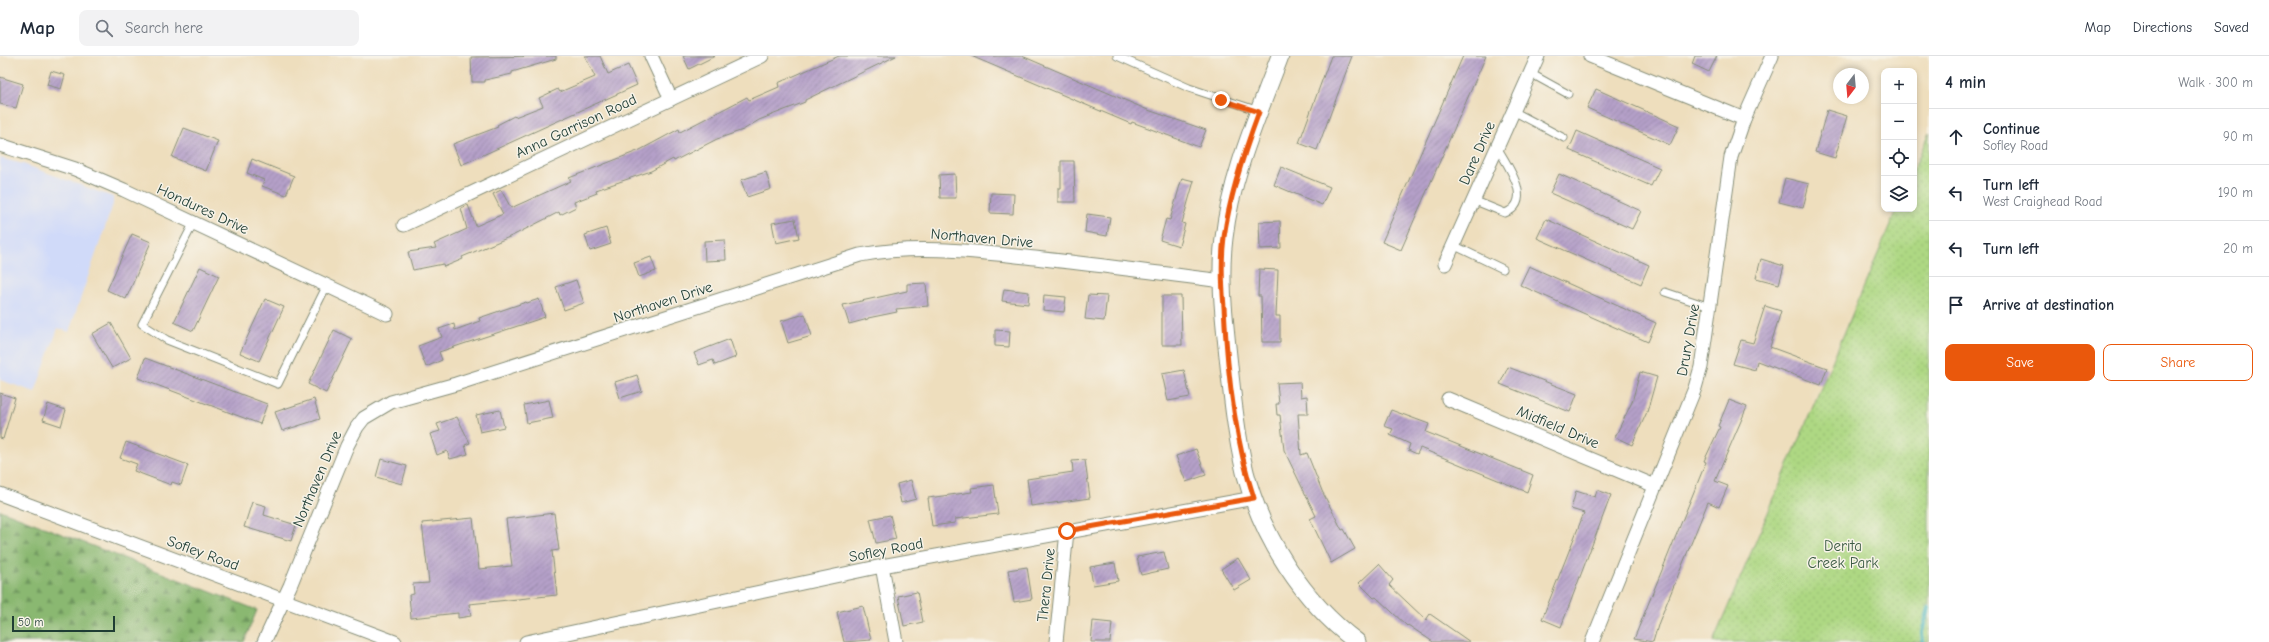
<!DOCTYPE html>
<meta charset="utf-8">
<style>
:root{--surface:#fff;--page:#f2f2f3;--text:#1f2937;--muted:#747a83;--line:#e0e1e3;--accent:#ea580c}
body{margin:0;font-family:"Comic Neue",sans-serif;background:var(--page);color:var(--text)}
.controls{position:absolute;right:12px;top:12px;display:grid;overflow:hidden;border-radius:8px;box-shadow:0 2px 6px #0003}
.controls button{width:36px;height:36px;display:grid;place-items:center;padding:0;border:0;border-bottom:1px solid var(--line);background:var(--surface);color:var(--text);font:20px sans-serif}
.compass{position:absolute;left:1833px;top:12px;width:36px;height:36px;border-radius:50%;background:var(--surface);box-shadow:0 2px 6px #0003;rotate:196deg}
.scale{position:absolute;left:12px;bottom:10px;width:103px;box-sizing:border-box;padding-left:4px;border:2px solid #1f3d34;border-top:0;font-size:11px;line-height:14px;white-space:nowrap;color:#1f3d34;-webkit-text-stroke:3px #f7f3e8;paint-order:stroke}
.stop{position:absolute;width:12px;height:12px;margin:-9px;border:3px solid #ea580c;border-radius:50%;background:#fff}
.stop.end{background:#ea580c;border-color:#fff;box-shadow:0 1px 4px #0008}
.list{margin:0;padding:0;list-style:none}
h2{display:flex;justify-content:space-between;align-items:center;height:52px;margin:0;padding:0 16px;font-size:17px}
h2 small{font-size:13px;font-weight:400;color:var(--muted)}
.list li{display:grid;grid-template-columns:26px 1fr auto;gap:12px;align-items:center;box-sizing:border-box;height:56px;padding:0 16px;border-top:1px solid var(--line)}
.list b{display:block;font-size:15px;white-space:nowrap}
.list p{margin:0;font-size:13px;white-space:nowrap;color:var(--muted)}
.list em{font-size:13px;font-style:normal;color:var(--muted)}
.actions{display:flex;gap:8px;padding:12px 16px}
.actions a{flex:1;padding:9px 0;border:1px solid var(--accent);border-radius:8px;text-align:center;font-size:14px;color:var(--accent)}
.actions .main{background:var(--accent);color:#fff}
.icon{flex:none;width:22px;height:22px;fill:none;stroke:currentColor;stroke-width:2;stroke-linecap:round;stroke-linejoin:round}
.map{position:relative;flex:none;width:1929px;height:586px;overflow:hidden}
header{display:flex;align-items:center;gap:24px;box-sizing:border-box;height:56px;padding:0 20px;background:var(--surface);border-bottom:1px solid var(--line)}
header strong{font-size:19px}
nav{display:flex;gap:22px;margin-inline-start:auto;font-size:14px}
.search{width:280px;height:36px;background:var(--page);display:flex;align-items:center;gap:10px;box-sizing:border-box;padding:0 14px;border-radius:8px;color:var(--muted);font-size:15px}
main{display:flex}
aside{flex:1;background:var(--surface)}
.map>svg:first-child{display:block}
.built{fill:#d0daf9}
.forest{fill:url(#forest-firs);stroke:#547a52}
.park{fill:url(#park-dots);stroke:#668a5c}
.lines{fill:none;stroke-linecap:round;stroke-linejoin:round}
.stream{stroke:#42b2bd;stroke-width:4}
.building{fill:url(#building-hatch)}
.service-casing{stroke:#868e78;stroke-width:9}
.minor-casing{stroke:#868e78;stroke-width:15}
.tertiary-casing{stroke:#868e78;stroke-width:19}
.service{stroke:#fff;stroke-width:7}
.minor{stroke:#fff;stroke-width:13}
.tertiary{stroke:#fff;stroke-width:17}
.route{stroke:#ea580c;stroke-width:5}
.labels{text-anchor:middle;stroke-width:3;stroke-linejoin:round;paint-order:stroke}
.street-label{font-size:15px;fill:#1f3d34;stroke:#f7f3e8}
.park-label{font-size:15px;fill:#3c5c44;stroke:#f7f3e8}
</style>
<header>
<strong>Map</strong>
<div class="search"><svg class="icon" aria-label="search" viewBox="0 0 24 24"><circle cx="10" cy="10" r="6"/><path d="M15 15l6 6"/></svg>Search here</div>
<nav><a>Map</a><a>Directions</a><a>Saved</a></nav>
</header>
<main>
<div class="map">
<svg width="1929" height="586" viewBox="0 0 1929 586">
<defs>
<pattern id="forest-firs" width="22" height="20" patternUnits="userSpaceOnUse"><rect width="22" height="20" fill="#8ab871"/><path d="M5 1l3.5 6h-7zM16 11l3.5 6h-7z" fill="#70975e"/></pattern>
<pattern id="park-dots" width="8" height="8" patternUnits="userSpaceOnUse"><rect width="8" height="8" fill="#aed883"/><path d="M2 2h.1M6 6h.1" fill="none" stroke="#95ba72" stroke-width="1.8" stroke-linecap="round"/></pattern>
<pattern id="building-hatch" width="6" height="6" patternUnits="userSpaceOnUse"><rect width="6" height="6" fill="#b5a0c9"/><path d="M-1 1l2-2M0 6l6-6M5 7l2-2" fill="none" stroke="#9384a4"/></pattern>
</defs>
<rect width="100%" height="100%" fill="#f7f3e8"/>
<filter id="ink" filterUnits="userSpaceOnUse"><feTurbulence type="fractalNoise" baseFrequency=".025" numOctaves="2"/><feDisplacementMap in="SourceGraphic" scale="8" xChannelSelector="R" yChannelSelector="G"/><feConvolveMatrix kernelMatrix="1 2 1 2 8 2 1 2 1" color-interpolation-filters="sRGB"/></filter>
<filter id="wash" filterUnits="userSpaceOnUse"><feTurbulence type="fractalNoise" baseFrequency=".012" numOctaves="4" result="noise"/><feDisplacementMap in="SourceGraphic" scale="16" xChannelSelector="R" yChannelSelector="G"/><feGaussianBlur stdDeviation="0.9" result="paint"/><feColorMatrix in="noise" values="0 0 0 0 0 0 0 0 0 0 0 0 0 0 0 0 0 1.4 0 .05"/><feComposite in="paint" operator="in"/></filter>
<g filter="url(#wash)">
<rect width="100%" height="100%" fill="#eedebd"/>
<polygon class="built" points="0,102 23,108 113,141 113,148 69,276 58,272 35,336 0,324"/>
<polygon class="forest" points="0,454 257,554 244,586 0,586"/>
<polygon class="park" points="1929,77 1929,586 1713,586 1897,153 1914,153 1914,112"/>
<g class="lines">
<polyline class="stream" points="1923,586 1922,576 1929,552"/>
</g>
<g id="blocks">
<g class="building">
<polygon points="556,0 556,3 512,16 512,18 485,24 485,26 472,26 471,1"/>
<polygon points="585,0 600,0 608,18 628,9 637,29 461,109 453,88 498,71 497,69 514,60 515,61 543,50 539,42 558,33 560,36 595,21"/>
<polygon points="683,0 715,0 689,13"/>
<polygon points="839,0 896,0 805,44 805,46 759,64 743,74 717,83 674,105 673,103 651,115 596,134 597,137 574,146 576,151 560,159 559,156 514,179 462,201 463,203 444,211 443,208 413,214 408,196 436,192 434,188 467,173 461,152 468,149 476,170 503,158 493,138 501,134 511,152 571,125 569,122 640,94 679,73 680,76 747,41 749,44 779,31 778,27"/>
<polygon points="971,0 1022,0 1148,54 1206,74 1199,91 1132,66 1131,68"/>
<polygon points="1331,0 1352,0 1317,94 1299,87"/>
<polygon points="1463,0 1486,0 1401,194 1382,186"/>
<polygon points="1695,0 1717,0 1709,16 1692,8"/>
<polygon points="51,15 65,19 61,33 47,29"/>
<polygon points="0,21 23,28 16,52 0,48"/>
<polygon points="1596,33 1679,70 1670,89 1587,52"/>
<polygon points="1827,54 1847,60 1835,102 1815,96"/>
<polygon points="184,72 218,85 206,115 172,101"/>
<polygon points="1577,75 1660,112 1651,130 1569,94"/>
<polygon points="252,103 294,120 286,139 262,130 264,124 247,117"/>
<polygon points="1061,105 1074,105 1075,146 1058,146 1058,132 1061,132"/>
<polygon points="1281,111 1330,131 1322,149 1274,129"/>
<polygon points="766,116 771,133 747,141 741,124"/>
<polygon points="955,118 956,142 940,142 939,119"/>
<polygon points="1559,118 1641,155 1632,173 1550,137"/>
<polygon points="1182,122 1194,125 1182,167 1185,168 1179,190 1160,184 1166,163 1170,164"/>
<polygon points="1785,122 1809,128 1803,152 1779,146"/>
<polygon points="991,137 1014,138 1013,158 990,157"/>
<polygon points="1087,158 1110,161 1107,180 1085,176"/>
<polygon points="795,163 799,182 776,187 772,167"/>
<polygon points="1546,163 1649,209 1641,228 1537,182"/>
<polygon points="1280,165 1281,192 1260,193 1259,166"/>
<polygon points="606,172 611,188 590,195 585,179"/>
<polygon points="132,178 151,186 126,243 107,234"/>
<polygon points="725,184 726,204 705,205 704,185"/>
<polygon points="651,201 656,215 639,221 634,207"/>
<polygon points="1761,203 1784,210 1779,228 1756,222"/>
<polygon points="1529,210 1656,267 1648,286 1520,229"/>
<polygon points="200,211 219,220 193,275 174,266"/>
<polygon points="1259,213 1278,214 1276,260 1280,260 1280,286 1262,286 1261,240 1258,240"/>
<polygon points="576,224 584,247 564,254 556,231"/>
<polygon points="926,227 928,250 896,253 897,256 868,262 868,263 849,268 843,249 907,235 907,228"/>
<polygon points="1004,233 1029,236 1028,248 1002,245"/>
<polygon points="1044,239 1066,241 1064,256 1043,254"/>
<polygon points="1088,239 1107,240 1104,265 1085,263"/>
<polygon points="1162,240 1181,240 1182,289 1162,289"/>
<polygon points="265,243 284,251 259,305 240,297"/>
<polygon points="539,243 545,261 439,296 442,304 426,311 418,290 442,281 439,273 454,268 455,274 480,265 479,262 526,246 527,247"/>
<polygon points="1765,250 1781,255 1770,291 1827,312 1821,329 1757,305 1755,314 1733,308 1741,284 1753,287"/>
<polygon points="805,258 812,280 788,287 781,265"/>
<polygon points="111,267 131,302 112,312 92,278"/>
<polygon points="334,274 352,283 326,337 308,328"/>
<polygon points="995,274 1010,275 1009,291 995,290"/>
<polygon points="730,283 736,301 715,309 713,304 699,309 694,297"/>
<polygon points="145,302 267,348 260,368 138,322"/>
<polygon points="1508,311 1577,338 1570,356 1500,328"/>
<polygon points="1184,314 1190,341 1168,345 1162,318"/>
<polygon points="1640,316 1657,321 1647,356 1632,389 1615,381 1632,346"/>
<polygon points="637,319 642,335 620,342 615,326"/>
<polygon points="1300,326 1301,341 1307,340 1308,358 1298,358 1301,399 1307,397 1322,435 1342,474 1344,473 1355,493 1331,507 1310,463 1316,460 1284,394 1280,359 1277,359 1276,348 1279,348 1277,327"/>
<polygon points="0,337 15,342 3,383 0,382"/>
<polygon points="314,343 320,363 282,375 275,356"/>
<polygon points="549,344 553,362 527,367 524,349"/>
<polygon points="1729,344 1747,351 1715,425 1728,430 1719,451 1708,446 1659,566 1653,586 1634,583 1706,406 1704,405 1720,371 1718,370"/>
<polygon points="48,348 66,354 61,370 43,364"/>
<polygon points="500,354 504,371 480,376 476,359"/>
<polygon points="1391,354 1429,368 1426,376 1533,419 1527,436 1420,392 1417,398 1408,394 1410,388 1390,379 1393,373 1384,370"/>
<polygon points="457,361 470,387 465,389 468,398 450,403 447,395 437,399 430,378 440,375 437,368"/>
<polygon points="126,386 188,409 181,429 172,426 171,429 134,415 137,408 120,402"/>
<polygon points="1196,393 1206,419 1186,426 1176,400"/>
<polygon points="381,403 407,410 402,428 376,421"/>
<polygon points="1085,404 1090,442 1031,450 1027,423 1073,416 1072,405"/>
<polygon points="911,424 916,443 901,447 897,428"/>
<polygon points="994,429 998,458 955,463 955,467 932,470 928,442 972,436 971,432"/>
<polygon points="1597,434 1611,439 1561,571 1542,563 1584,457 1571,453 1576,435 1595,441"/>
<polygon points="252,446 266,450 264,459 296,469 291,485 244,471"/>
<polygon points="554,457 559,494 552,495 557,539 469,548 471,560 458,562 458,557 411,562 409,539 414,538 413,528 429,527 422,467 473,462 479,513 512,510 506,463"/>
<polygon points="890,459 896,483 876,487 870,463"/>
<polygon points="1164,496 1168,513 1141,519 1137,501"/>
<polygon points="1238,502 1251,524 1234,534 1221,513"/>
<polygon points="1115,507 1118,525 1093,529 1090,511"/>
<polygon points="1379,508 1393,524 1389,529 1426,564 1430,558 1470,586 1433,586 1408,569 1407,570 1376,541 1374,542 1359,527"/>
<polygon points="1027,511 1032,543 1014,546 1008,514"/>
<polygon points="917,536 923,566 904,570 898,540"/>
<polygon points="863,550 871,584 844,586 837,556"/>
<polygon points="1093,565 1112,567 1110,586 1091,586"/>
</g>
</g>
</g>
<g filter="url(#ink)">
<use href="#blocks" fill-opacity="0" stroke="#868e78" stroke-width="1"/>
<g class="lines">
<defs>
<g id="service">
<polyline points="1117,0 1189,32 1259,55"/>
<polyline points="1530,17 1568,38"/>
<polyline points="1513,55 1564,82"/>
<path d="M1473 144 1505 157C1535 146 1507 109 1497 91"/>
<polyline points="194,166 142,268 167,284 278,328 327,229"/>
<polyline points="1453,189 1503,213"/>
<polyline points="1665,236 1710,251"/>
</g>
<g id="minor">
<polyline points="651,0 671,43"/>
<polyline points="1590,0 1744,63"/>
<polyline points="0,89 75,113 124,134 387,258"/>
<polyline points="404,169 762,0"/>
<polyline points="1445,208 1538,0"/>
<polyline points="1448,343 1655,430"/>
<polyline points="0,438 395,586"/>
<polyline points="882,510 896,586"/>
<path d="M264 586 290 530 347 390 357 371 364 362 391 346 456 328 860 199C919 188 977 196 1035 202 1098 209 1160 217 1222 225"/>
<polyline points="526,586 882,510 1254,442"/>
<polyline points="1056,586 1067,475"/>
<polyline points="1592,586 1695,332 1701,311 1731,101 1744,63 1772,0"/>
</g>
<path id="tertiary" d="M1280 0C1258 59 1231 120 1224 182 1219 221 1224 261 1228 300 1232 338 1236 378 1245 416 1262 481 1303 546 1357 586"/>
</defs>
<use href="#service" class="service-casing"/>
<use href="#minor" class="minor-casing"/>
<use href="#tertiary" class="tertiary-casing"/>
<use href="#service" class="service"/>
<use href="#minor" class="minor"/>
<use href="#tertiary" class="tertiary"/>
</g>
</g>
<g class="lines" filter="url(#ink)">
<path class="route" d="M1067 475 1254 442C1234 381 1227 315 1224 251 1222 228 1221 204 1224 181 1230 138 1244 96 1259 56L1221 44"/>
</g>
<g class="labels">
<g class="street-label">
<text transform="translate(576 70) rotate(-25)" y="5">Anna Garrison Road</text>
<text transform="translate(1477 97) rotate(-66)" y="5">Dare Drive</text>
<text transform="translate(203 153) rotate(25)" y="5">Hondures Drive</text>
<text transform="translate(982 182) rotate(5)" y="5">Northaven Drive</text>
<text transform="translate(663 246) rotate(-18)" y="5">Northaven Drive</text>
<text transform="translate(1688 284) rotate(-80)" y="5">Drury Drive</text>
<text transform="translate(1558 371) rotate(23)" y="5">Midfield Drive</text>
<text transform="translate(317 423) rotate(-67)" y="5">Northaven Drive</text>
<text transform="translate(886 494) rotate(-11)" y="5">Sofley Road</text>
<text transform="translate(203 497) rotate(20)" y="5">Sofley Road</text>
<text transform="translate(1046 529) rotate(-84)" y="5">Thera Drive</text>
</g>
<g class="park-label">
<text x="1843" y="495">Derita<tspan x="1843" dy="17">Creek Park</tspan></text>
</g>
</g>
</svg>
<div class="controls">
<button>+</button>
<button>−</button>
<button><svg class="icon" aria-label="locate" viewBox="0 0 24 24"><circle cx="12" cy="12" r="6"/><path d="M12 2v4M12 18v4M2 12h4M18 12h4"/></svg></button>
<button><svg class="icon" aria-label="layers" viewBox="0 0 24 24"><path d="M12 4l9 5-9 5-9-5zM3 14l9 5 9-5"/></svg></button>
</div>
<svg class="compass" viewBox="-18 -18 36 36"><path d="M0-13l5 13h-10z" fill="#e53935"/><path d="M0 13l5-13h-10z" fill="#747a83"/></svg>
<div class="scale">50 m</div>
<div class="stop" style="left:1067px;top:475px"></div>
<div class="stop end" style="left:1221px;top:44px"></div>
</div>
<aside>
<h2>4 min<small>Walk · 300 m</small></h2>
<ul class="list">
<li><svg class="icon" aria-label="ahead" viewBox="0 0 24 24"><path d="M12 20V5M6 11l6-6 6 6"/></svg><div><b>Continue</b><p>Sofley Road</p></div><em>90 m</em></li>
<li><svg class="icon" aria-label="left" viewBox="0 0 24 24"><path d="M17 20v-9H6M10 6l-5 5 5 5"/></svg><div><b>Turn left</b><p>West Craighead Road</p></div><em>190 m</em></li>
<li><svg class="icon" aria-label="left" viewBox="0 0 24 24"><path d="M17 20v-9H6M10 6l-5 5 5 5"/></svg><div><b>Turn left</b></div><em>20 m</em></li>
<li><svg class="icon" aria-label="arrive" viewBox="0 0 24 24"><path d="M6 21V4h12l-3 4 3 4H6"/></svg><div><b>Arrive at destination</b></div></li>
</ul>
<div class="actions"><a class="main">Save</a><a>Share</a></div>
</aside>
</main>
